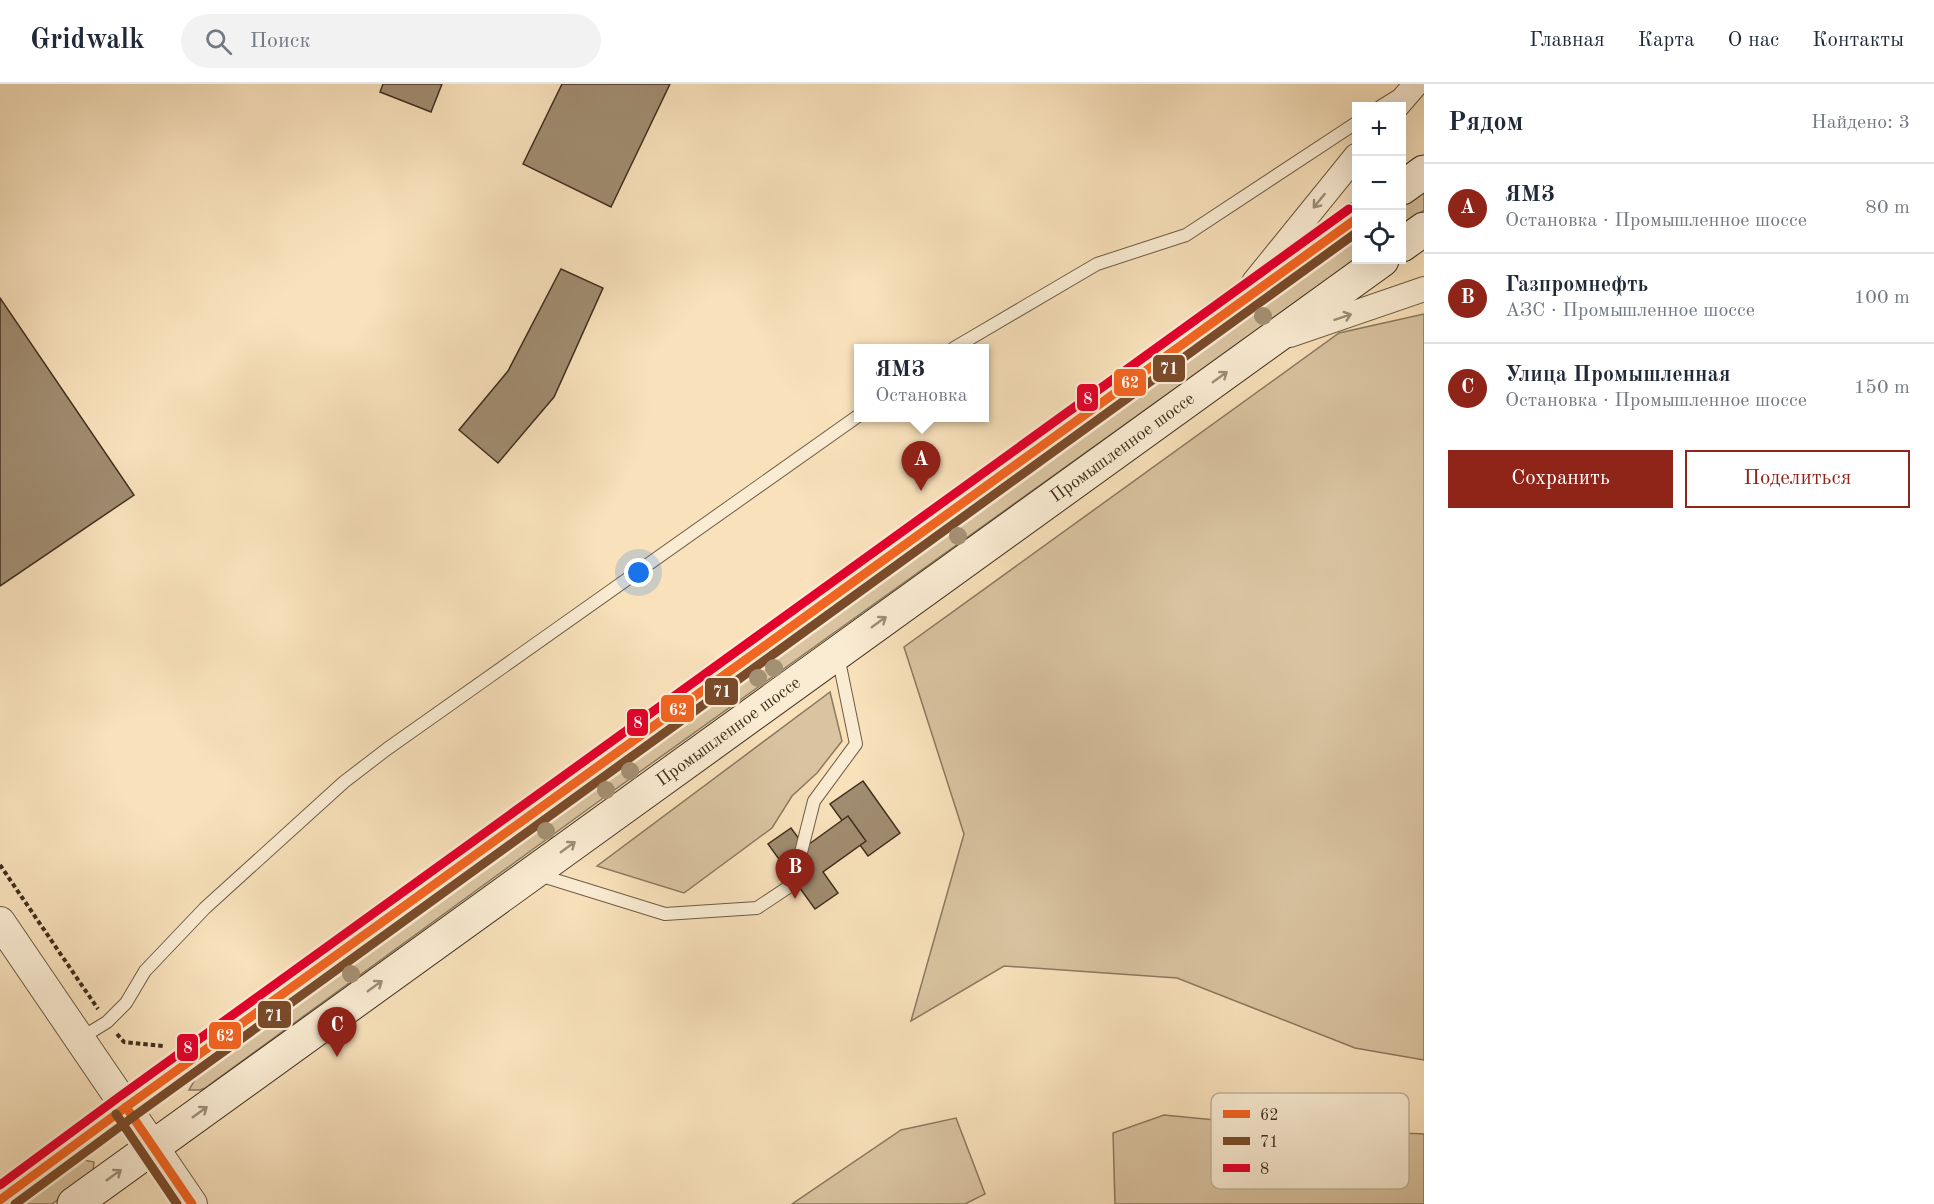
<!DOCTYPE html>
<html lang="ru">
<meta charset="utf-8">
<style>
:root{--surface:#fff;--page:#f2f2f3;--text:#1f2937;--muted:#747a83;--line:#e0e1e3;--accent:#8f2418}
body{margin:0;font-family:"Old Standard TT",serif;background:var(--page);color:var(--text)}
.controls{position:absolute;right:18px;top:18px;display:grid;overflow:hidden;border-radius:0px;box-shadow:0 6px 24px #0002}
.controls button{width:54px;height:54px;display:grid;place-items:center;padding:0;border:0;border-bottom:2px solid var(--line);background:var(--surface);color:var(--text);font:30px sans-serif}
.you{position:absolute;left:639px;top:489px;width:21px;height:21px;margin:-15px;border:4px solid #fff;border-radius:50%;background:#1a73e8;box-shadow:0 0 0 9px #1a73e833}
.badge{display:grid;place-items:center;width:39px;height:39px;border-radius:50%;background:var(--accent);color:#fff;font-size:20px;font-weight:700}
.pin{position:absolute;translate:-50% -50px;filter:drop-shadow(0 2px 3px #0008)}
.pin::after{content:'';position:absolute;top:32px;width:21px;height:18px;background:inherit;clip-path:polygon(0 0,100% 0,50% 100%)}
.popup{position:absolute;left:854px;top:260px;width:135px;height:78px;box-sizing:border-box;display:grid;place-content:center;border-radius:0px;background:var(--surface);filter:drop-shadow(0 2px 4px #0005);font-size:20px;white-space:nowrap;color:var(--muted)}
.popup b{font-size:22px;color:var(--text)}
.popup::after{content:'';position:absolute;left:50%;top:100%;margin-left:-12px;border:12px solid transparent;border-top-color:var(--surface)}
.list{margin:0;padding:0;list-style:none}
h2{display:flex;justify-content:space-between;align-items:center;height:78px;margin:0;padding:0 24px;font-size:26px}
h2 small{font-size:20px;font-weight:400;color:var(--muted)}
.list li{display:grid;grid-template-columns:39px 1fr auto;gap:18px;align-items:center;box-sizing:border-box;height:90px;padding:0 24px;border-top:2px solid var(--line)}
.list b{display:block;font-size:22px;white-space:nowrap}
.list p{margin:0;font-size:20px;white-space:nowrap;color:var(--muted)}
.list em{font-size:20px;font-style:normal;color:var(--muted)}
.actions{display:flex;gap:12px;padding:18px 24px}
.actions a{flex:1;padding:14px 0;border:2px solid var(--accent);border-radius:0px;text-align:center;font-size:21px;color:var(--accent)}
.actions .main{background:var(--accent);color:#fff}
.icon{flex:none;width:33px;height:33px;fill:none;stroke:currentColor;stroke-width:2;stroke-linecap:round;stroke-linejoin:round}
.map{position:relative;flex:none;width:1424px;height:1120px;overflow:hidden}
header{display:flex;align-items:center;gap:36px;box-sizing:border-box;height:84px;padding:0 30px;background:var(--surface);border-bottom:2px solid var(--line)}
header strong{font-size:28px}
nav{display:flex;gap:33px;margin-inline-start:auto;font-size:21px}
.search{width:420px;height:54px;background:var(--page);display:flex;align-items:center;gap:15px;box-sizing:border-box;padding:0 21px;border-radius:33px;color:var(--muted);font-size:22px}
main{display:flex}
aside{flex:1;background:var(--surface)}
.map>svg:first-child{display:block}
.green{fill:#d9c3a0;stroke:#8c795f;stroke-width:1.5}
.building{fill:#a08c70;stroke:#402f1e;stroke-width:1.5}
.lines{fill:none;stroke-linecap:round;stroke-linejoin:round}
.service-casing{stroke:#6e5c45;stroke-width:14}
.minor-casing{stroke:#6e5c45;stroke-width:26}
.tertiary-casing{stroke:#6e5c45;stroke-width:32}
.secondary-casing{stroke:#402f1e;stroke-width:35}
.path{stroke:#402f1e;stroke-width:4;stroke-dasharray:4.5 3;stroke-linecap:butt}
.service{stroke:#faecd3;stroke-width:12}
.minor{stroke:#faecd3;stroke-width:24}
.tertiary{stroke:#faecd3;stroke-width:30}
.secondary{stroke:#faecd3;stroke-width:33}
.bus-1-casing{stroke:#faecd3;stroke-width:14}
.bus-2-casing{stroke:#faecd3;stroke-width:14}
.bus-3-casing{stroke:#faecd3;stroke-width:14}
.bus-1{stroke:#f26522;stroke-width:9}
.bus-2{stroke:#7a4b2a;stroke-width:9}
.bus-3{stroke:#e4002b;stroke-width:9}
.tree{fill:#a49073}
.oneway{stroke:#9d8e78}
.labels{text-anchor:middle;stroke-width:5;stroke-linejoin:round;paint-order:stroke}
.street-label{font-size:18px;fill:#402f1e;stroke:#faecd3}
.key{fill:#faecd3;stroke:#c2b39d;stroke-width:1.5}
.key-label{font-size:16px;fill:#402f1e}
.line-badge{stroke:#faecd3;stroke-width:2}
.badge-label{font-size:16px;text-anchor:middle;font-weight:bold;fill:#fff}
</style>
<header>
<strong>Gridwalk</strong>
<div class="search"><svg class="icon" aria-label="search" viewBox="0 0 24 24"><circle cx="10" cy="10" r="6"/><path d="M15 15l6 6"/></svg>Поиск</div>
<nav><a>Главная</a><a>Карта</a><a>О нас</a><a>Контакты</a></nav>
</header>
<main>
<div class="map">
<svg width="1424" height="1120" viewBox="0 0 1424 1120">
<rect width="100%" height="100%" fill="#f8e1bb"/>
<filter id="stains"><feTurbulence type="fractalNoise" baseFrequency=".00333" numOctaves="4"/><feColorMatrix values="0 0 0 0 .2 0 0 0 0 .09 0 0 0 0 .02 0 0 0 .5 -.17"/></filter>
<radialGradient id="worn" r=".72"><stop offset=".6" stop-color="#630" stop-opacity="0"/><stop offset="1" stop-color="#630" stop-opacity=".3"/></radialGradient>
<g class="green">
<polygon points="1424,105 1424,126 1402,142 1402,121"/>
<polygon points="1356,153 1356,175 606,712 205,1004 200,1006 189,1006 197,992"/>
<polygon points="1424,230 1424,976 1355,964 1177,894 1004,882 911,937 964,750 904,563 1339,249"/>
<polygon points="830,608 842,657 817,689 792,712 772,744 684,809 597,782"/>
<polygon points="1164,1031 1298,1044 1424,1050 1424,1120 1115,1120 1113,1049"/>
<polygon points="956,1034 985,1110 965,1120 792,1120 901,1046"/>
<polygon points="84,1076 94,1078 93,1087 85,1096 52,1120 21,1120 73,1081"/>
</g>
<g class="building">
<polygon points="383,0 442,0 431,28 380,8"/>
<polygon points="562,0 670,0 611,123 523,80"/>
<polygon points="561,185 603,204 554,313 498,379 459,346 508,287"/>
<polygon points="0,214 134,411 0,502"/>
<polygon points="863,697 900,749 868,772 830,720"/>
<polygon points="848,732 866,757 823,788 838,809 815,825 768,760 791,744 805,763"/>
</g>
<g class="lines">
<defs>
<g id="service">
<polyline points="1381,22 1399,11"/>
<polyline points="954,264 1097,180 1186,151 1356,39"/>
<polyline points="539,791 665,830 757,824 793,800 814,717 856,660 838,572"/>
<polyline points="81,954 107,938 126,919 145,887 205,824 344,698 387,665 858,332"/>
</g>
<g id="minor">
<polyline points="1397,22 1416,0"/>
<polyline points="1254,198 1356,72"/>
<polyline points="1290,251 1424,205"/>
</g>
<polyline id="tertiary" points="0,838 192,1120"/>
<g id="secondary">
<polyline points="1402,104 1424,88"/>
<polyline points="1402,161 1424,145"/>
<polyline points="0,1116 126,1023 1235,221 1356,135"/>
<polyline points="74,1120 1382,176"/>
</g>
</defs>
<use href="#service" class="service-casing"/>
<use href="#minor" class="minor-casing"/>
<use href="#tertiary" class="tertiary-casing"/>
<use href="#secondary" class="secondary-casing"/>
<g class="path">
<polyline points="0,781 98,925"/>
<polyline points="117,950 124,958 163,962"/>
</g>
<use href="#service" class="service"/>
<use href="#minor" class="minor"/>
<use href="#tertiary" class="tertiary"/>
<use href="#secondary" class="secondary"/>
<defs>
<g id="bus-1">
<polyline points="126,1023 192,1120"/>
<polyline points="0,1116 126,1023 1356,135"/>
</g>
<g id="bus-2">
<polyline points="116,1030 177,1120"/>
<polyline points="15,1120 133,1033 1356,149"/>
</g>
<polyline id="bus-3" points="0,1101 119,1013 1349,125"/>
</defs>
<use href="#bus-1" class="bus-1-casing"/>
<use href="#bus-2" class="bus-2-casing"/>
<use href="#bus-3" class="bus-3-casing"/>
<use href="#bus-1" class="bus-1"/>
<use href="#bus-2" class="bus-2"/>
<use href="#bus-3" class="bus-3"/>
</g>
<g class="tree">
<circle cx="1263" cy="232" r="9"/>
<circle cx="958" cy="452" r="9"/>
<circle cx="774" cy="584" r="9"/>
<circle cx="758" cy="594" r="9"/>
<circle cx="630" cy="687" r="9"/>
<circle cx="606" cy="706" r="9"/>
<circle cx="546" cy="747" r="9"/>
<circle cx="351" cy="890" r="9"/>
</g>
<defs><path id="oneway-shaft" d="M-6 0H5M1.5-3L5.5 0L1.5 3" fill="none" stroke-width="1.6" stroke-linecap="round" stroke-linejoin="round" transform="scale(1.5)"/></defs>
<g class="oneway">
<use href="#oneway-shaft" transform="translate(1319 117) rotate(129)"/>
<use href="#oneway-shaft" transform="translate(1343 233) rotate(-19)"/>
<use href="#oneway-shaft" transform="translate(1220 293) rotate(-36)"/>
<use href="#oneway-shaft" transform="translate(879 538) rotate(-36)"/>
<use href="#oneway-shaft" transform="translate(568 763) rotate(-36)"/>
<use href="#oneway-shaft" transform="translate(375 902) rotate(-36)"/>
<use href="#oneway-shaft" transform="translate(200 1028) rotate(-36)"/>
<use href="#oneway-shaft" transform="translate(114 1091) rotate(-36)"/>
</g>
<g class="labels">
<g class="street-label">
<text transform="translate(1122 363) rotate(-36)" y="6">Промышленное шоссе</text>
<text transform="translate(728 647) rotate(-36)" y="6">Промышленное шоссе</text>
</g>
</g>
<rect x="1211" y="1009" width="198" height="96" rx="9" class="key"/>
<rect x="1223" y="1026" width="27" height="8" fill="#f26522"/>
<rect x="1223" y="1053" width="27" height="8" fill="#7a4b2a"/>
<rect x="1223" y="1080" width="27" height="8" fill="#e4002b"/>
<g class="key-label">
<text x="1260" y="1036">62</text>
<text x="1260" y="1063">71</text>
<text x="1260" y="1090">8</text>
</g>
<g class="line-badge">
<rect x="1152" y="270" width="34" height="29" rx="6" fill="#7a4b2a"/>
<rect x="1113" y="284" width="34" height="29" rx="6" fill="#f26522"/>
<rect x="1076" y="299" width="23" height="29" rx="6" fill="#e4002b"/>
<rect x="704" y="593" width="35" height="29" rx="6" fill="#7a4b2a"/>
<rect x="660" y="610" width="35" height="29" rx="6" fill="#f26522"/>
<rect x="626" y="624" width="23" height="29" rx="6" fill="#e4002b"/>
<rect x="257" y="916" width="35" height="29" rx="6" fill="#7a4b2a"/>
<rect x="208" y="937" width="34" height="29" rx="6" fill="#f26522"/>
<rect x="176" y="949" width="23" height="29" rx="6" fill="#e4002b"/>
</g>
<g class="badge-label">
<text x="1169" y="290">71</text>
<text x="1130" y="304">62</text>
<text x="1088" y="320">8</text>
<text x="722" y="613">71</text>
<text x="678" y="631">62</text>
<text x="638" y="644">8</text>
<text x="274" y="937">71</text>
<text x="225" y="957">62</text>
<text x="188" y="969">8</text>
</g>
<rect width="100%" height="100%" filter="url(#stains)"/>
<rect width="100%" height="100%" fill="url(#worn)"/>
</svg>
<div class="controls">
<button>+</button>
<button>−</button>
<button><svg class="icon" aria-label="locate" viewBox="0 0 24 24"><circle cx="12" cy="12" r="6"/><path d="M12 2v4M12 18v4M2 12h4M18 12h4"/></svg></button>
</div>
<div class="you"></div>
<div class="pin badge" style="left:921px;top:407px">A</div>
<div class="popup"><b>ЯМЗ</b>Остановка</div>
<div class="pin badge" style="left:795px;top:815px">B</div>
<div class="pin badge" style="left:337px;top:973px">C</div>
</div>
<aside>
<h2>Рядом<small>Найдено: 3</small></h2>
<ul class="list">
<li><span class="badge">A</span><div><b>ЯМЗ</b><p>Остановка · Промышленное шоссе</p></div><em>80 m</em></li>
<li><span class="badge">B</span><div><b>Газпромнефть</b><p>АЗС · Промышленное шоссе</p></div><em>100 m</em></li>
<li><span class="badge">C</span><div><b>Улица Промышленная</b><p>Остановка · Промышленное шоссе</p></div><em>150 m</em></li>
</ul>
<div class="actions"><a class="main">Сохранить</a><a>Поделиться</a></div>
</aside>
</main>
